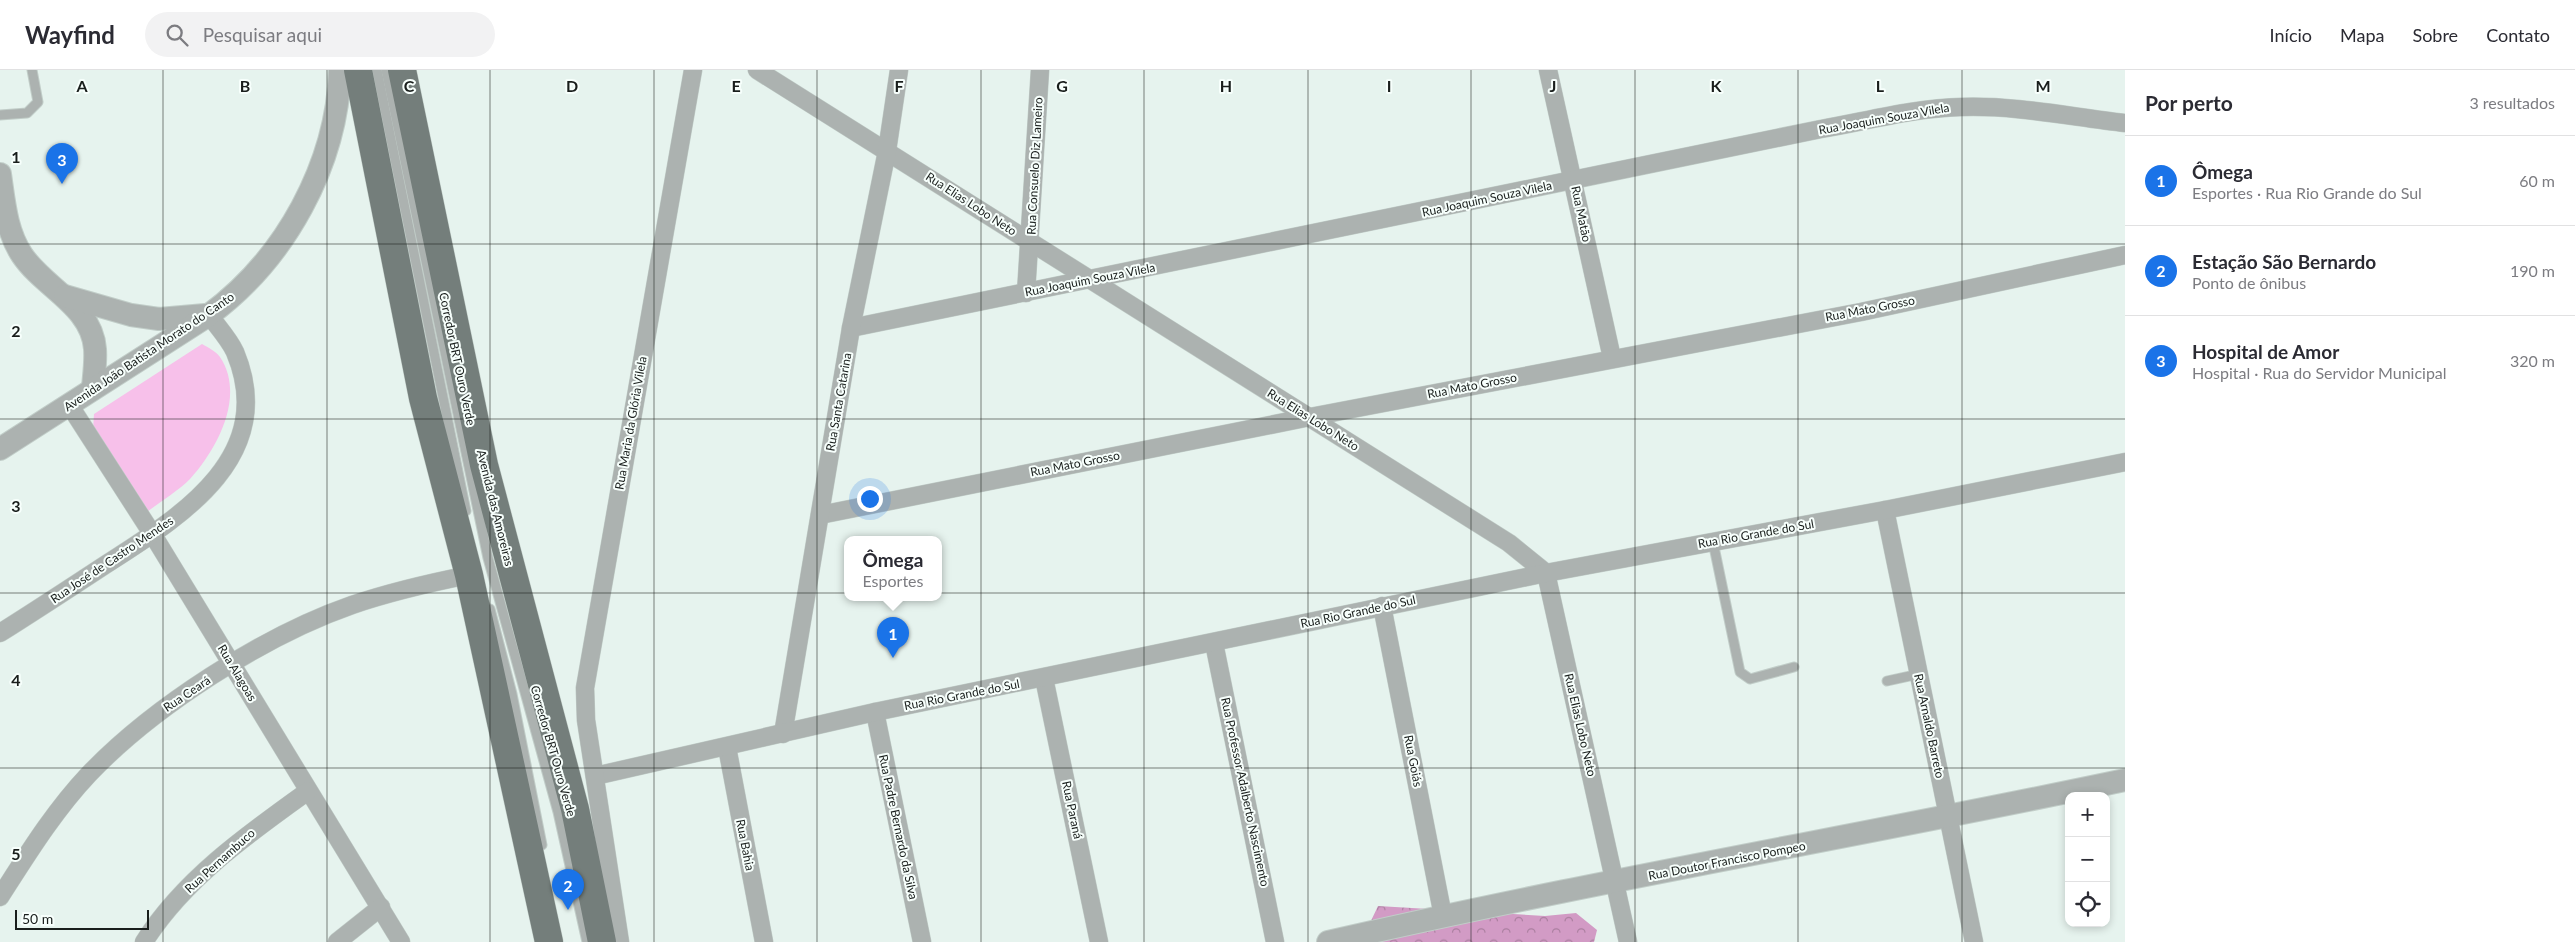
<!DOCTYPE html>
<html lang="pt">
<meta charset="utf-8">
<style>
:root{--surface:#fff;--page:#f2f2f3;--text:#2b2b33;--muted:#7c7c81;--line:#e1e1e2;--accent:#1a73e8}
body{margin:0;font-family:Lato,sans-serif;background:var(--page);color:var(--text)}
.controls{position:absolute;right:15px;bottom:15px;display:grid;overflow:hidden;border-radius:10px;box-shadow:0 2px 8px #0003}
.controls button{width:45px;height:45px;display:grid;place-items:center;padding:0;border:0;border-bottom:1px solid var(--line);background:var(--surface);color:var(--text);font:25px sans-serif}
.scale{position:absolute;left:15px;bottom:12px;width:134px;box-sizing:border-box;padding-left:5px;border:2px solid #191e1c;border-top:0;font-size:14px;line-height:18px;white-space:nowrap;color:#191e1c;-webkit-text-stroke:4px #f7fffc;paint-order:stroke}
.you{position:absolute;left:869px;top:428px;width:18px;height:18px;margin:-12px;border:4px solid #fff;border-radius:50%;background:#1a73e8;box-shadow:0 0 0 8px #1a73e833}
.badge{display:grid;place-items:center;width:32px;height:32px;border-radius:50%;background:var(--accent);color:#fff;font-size:16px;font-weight:700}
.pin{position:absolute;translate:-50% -41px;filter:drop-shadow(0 1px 2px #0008)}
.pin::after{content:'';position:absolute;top:26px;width:18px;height:15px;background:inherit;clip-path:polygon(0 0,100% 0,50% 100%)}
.popup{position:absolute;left:844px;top:466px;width:98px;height:65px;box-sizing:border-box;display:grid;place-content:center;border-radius:10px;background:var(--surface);filter:drop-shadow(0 1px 4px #0005);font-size:16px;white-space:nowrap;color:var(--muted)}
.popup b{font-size:19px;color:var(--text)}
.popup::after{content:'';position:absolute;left:50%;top:100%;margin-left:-10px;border:10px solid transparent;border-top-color:var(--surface)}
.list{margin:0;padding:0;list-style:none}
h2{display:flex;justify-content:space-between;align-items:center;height:65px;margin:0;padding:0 20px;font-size:21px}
h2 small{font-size:16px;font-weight:400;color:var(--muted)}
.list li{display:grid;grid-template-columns:32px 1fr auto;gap:15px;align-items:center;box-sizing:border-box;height:90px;padding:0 20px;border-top:1px solid var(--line)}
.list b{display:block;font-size:19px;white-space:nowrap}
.list p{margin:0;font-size:16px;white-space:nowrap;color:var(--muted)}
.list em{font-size:16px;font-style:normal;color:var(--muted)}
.icon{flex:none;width:28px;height:28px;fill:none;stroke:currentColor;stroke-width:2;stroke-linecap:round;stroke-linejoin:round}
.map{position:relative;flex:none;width:2125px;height:872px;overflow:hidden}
header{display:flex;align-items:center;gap:30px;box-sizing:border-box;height:70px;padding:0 25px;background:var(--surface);border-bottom:1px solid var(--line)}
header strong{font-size:24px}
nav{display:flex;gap:28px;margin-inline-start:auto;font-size:18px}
.search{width:350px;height:45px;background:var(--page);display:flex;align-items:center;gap:12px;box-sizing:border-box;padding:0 18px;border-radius:28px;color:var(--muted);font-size:19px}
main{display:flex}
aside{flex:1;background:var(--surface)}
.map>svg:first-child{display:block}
.forest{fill:url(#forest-crowns)}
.park{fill:#f7c0ea}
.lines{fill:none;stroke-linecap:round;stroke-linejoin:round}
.service-casing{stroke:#c1cdc8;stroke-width:11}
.minor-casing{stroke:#c1cdc8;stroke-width:19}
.tertiary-casing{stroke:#c1cdc8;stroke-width:24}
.primary-casing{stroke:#c1cdc8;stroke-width:29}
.service{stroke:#acb2b0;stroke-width:9}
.minor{stroke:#acb2b0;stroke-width:18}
.tertiary{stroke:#acb2b0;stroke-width:22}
.primary{stroke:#747e7b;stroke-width:28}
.grid{fill:none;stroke:#191e1c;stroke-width:1;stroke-opacity:0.55}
.labels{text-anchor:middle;stroke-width:4;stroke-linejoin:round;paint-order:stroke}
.street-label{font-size:12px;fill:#191e1c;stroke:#f7fffc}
.grid-label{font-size:16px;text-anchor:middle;font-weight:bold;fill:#191e1c;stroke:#f7fffc;stroke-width:4;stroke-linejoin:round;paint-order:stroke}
</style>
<header>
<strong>Wayfind</strong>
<div class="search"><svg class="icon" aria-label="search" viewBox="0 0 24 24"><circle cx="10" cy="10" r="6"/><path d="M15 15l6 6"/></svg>Pesquisar aqui</div>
<nav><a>Início</a><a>Mapa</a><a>Sobre</a><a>Contato</a></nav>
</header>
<main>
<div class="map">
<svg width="2125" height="872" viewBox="0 0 2125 872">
<defs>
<pattern id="forest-crowns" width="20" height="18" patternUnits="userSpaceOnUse" patternTransform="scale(1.25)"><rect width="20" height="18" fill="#d29bc5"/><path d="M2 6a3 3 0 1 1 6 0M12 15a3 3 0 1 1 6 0" fill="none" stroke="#aa7e9f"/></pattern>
</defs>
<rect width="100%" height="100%" fill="#e6f3ee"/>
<polygon class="forest" points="1378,836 1545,846 1576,843 1597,860 1594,872 1361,872"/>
<path class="park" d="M202 274C207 277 217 282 220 287 246 326 217 379 190 409 178 421 161 431 147 442L93 360 94 344Z"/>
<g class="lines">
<defs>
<g id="service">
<polyline points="377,0 466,441"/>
<polyline points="386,0 488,488 558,742 587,872"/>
<polyline points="0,45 27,43 38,32 32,0"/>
<polyline points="1713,472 1740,602 1750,609 1794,597"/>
<polyline points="490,539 512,624 542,775"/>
<polyline points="1887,611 1919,604"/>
</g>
<g id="minor">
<polyline points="757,0 1509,473 1546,503 1628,872"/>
<polyline points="1548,0 1612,288"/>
<polyline points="1026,223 1040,0"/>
<path d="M851 258 1821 59C1867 51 1915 38 1961 37 2016 35 2071 47 2125 53"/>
<polyline points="70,336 153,465 401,872"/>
<polyline points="1885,440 1974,872"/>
<polyline points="820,445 1310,347 1861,242 2125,185"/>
<polyline points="1382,536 1443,846"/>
<path d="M0 563C35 541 70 518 105 495 180 447 279 387 235 282 229 269 217 256 209 245"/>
<polyline points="1214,573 1275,872"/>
<polyline points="1044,608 1099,872"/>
<polyline points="875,642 922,872"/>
<polyline points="783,664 851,258 887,81 899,0"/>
<polyline points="727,677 764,872"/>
<polyline points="595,706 875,642 1546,503 1885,440 2125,392"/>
<path d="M0 827C27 785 54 741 89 704 153 637 263 566 352 535 390 522 429 513 469 505"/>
<path d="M144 872C184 809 248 764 308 721"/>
<polyline points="337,872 381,837"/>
<polyline points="620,872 586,650 585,618 693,0"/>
</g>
<g id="tertiary">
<path d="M0 104C4 131 6 161 22 185 44 218 92 236 95 279 96 291 94 305 93 317"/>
<polyline points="65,226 131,245 159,249 205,245"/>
<path d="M0 379 209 245C285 189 337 95 340 0"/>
<path d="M1328 872C1592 811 1860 766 2125 710"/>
</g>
<g id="primary">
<polyline points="358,0 423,328 469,505 549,872"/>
<polyline points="402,0 484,395 575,739 602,872"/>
</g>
</defs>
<use href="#service" class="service-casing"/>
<use href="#minor" class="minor-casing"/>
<use href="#tertiary" class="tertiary-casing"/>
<use href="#primary" class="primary-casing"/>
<use href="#service" class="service"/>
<use href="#minor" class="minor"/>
<use href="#tertiary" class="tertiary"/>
<use href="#primary" class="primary"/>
</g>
<path class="grid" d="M163 0V872M327 0V872M490 0V872M654 0V872M817 0V872M981 0V872M1144 0V872M1308 0V872M1471 0V872M1635 0V872M1798 0V872M1962 0V872M0 174H2125M0 349H2125M0 523H2125M0 698H2125"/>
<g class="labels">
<g class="street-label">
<text transform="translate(1884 49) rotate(-10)" y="4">Rua Joaquim Souza Vilela</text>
<text transform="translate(1035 96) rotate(-87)" y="4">Rua Consuelo Diz Lameiro</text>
<text transform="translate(1487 129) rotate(-12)" y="4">Rua Joaquim Souza Vilela</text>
<text transform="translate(971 134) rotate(33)" y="4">Rua Elias Lobo Neto</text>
<text transform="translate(1581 144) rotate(78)" y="4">Rua Matão</text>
<text transform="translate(1090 210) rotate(-11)" y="4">Rua Joaquim Souza Vilela</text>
<text transform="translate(1870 239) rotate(-11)" y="4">Rua Mato Grosso</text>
<text transform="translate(149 282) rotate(-34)" y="4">Avenida João Batista Morato do Canto</text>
<text transform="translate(457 289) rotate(78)" y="4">Corredor BRT Ouro Verde</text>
<text transform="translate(1472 316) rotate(-11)" y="4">Rua Mato Grosso</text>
<text transform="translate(839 332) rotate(-80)" y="4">Rua Santa Catarina</text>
<text transform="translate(1313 350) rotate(32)" y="4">Rua Elias Lobo Neto</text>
<text transform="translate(631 353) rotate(-80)" y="4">Rua Maria da Glória Vilela</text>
<text transform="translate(1075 394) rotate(-11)" y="4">Rua Mato Grosso</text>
<text transform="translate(495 438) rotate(76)" y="4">Avenida das Amoreiras</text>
<text transform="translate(1756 464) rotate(-10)" y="4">Rua Rio Grande do Sul</text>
<text transform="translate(112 490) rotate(-34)" y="4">Rua José de Castro Mendes</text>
<text transform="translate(1358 542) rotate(-12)" y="4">Rua Rio Grande do Sul</text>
<text transform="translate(237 603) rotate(59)" y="4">Rua Alagoas</text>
<text transform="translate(187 624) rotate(-34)" y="4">Rua Ceará</text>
<text transform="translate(962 625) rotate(-11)" y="4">Rua Rio Grande do Sul</text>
<text transform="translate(1580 655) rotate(77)" y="4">Rua Elias Lobo Neto</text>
<text transform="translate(1929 656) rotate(78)" y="4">Rua Arnaldo Barreto</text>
<text transform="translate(553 681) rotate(74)" y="4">Corredor BRT Ouro Verde</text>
<text transform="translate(1413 691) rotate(79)" y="4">Rua Goiás</text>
<text transform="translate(1245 722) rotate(78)" y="4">Rua Professor Adalberto Nascimento</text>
<text transform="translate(1072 740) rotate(78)" y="4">Rua Paraná</text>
<text transform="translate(898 757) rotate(78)" y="4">Rua Padre Bernardo da Silva</text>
<text transform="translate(745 775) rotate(79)" y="4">Rua Bahia</text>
<text transform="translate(220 791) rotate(-42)" y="4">Rua Pernambuco</text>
<text transform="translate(1727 791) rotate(-11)" y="4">Rua Doutor Francisco Pompeo</text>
</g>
</g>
<g class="grid-label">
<text x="82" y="22">A</text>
<text x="245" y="22">B</text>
<text x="409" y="22">C</text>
<text x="572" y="22">D</text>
<text x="736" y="22">E</text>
<text x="899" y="22">F</text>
<text x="1062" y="22">G</text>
<text x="1226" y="22">H</text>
<text x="1389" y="22">I</text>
<text x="1553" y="22">J</text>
<text x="1716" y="22">K</text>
<text x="1880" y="22">L</text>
<text x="2043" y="22">M</text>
<text x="16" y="93">1</text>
<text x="16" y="267">2</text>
<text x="16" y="442">3</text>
<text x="16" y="616">4</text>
<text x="16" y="790">5</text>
</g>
</svg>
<div class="controls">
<button>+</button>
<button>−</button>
<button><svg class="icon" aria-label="locate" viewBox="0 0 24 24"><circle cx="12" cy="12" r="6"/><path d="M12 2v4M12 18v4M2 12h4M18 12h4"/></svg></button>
</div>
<div class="scale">50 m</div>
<div class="you"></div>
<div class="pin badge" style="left:893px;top:588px">1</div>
<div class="popup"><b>Ômega</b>Esportes</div>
<div class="pin badge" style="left:568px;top:840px">2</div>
<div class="pin badge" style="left:62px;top:114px">3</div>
</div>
<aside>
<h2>Por perto<small>3 resultados</small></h2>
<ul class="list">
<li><span class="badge">1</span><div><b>Ômega</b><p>Esportes · Rua Rio Grande do Sul</p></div><em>60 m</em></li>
<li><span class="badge">2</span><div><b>Estação São Bernardo</b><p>Ponto de ônibus</p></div><em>190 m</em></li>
<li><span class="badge">3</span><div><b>Hospital de Amor</b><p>Hospital · Rua do Servidor Municipal</p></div><em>320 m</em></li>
</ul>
</aside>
</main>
